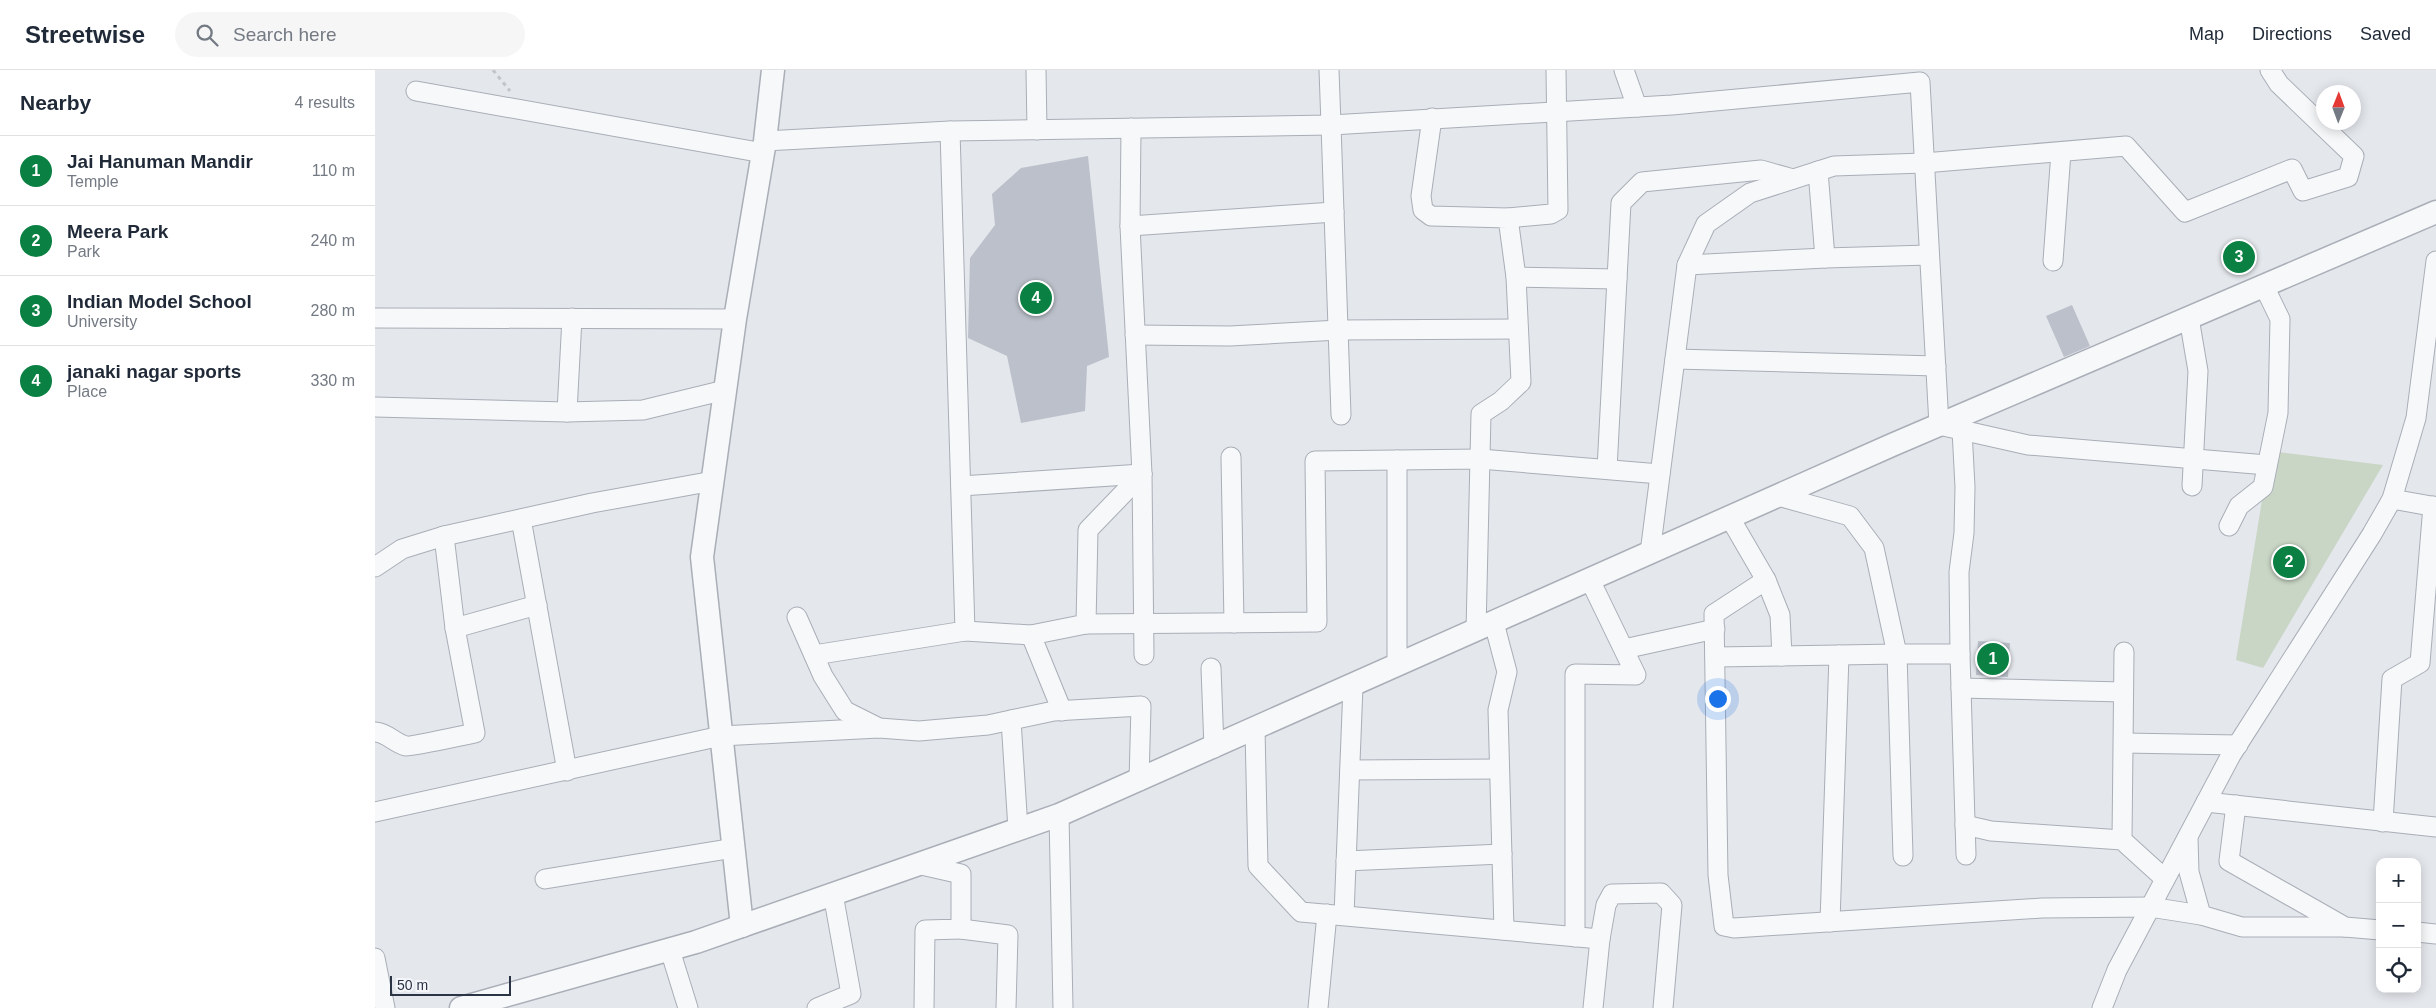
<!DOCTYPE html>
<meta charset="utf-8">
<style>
:root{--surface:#fff;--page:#f6f6f7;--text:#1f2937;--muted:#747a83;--line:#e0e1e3;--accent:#0b8043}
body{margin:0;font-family:Helvetica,sans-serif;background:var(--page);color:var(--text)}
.controls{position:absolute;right:15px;bottom:15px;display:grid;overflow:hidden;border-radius:10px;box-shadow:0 2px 12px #0003}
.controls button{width:45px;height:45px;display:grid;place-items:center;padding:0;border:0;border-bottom:1px solid var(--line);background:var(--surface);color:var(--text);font:25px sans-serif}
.compass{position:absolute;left:1941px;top:15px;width:45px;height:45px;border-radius:50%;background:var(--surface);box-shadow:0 2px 12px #0003;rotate:1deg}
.scale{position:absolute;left:15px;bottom:12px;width:121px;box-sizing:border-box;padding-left:5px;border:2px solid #2b3445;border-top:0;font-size:14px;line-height:18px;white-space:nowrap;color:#2b3445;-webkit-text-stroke:4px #f4f6f9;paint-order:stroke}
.you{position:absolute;left:1342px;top:628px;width:18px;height:18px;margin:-12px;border:4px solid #fff;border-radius:50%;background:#1a73e8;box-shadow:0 0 0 8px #1a73e833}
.badge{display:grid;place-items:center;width:32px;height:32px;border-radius:50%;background:var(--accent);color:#fff;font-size:16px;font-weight:700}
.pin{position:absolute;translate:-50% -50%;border:2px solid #fff;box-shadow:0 1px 5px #0006}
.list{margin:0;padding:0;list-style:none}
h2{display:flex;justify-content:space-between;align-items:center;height:65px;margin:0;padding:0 20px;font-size:21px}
h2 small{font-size:16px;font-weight:400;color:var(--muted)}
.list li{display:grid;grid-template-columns:32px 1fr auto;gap:15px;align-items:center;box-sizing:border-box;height:70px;padding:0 20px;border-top:1px solid var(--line)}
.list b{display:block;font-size:19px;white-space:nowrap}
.list p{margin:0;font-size:16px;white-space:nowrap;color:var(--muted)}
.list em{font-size:16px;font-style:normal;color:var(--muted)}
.icon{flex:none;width:28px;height:28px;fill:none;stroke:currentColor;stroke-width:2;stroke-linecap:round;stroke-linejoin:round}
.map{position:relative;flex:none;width:2061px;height:938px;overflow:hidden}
header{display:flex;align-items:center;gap:30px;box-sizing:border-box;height:70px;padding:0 25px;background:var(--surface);border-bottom:1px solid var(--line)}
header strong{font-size:24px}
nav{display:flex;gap:28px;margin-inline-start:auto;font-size:18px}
.search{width:350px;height:45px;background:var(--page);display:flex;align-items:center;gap:12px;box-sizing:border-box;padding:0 18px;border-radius:28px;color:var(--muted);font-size:19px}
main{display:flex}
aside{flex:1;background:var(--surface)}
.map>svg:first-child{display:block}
.green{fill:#c9d6c5}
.building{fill:#bbc0ca}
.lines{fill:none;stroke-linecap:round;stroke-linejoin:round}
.minor-casing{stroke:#a9aeb7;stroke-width:21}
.tertiary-casing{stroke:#a9aeb7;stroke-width:25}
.path{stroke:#c2c5cb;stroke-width:3;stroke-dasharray:4 4;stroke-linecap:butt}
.minor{stroke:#f7f8fa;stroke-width:19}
.tertiary{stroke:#f7f8fa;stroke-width:22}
</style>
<header>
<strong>Streetwise</strong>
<div class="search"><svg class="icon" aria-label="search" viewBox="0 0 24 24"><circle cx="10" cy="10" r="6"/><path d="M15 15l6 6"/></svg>Search here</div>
<nav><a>Map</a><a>Directions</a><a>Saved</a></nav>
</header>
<main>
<aside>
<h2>Nearby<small>4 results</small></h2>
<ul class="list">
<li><span class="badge">1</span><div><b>Jai Hanuman Mandir</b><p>Temple</p></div><em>110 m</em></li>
<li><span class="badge">2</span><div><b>Meera Park</b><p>Park</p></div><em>240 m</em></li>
<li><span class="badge">3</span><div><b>Indian Model School</b><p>University</p></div><em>280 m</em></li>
<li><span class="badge">4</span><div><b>janaki nagar sports</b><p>Place</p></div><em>330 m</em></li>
</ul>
</aside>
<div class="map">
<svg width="2061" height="938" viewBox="0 0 2061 938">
<rect width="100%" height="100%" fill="#e4e7ec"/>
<polygon class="green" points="1895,381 2008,395 1888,598 1861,590"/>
<g class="building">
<polygon points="713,86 734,287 712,296 710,341 646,353 632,286 593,268 595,188 620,155 617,124 646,98"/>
<polygon points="1697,235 1715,276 1689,287 1671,246"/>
<polygon points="1603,571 1635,573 1633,607 1601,605"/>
</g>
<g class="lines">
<defs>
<g id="minor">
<polyline points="661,0 662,60"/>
<polyline points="1249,0 1262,37"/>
<polyline points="41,21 388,83"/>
<polyline points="1057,48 1046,126 1048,140 1056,146 1133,148 1141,207 1146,312 1126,331 1106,344 1101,561"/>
<polyline points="756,58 755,156 959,142"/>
<polyline points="390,71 575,61 956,55 954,0"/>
<polyline points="1443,101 1450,188 1554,185"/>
<polyline points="1133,148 1176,144 1183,140 1181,0"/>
<polyline points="755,156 767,404 769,585"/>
<polyline points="1678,191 1686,82"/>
<polyline points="1312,195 1450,188"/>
<polyline points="1141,207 1242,209"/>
<polyline points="0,248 360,249"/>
<polyline points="1814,248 1823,301 1817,416"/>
<polyline points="760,265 855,266 964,260 1143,259"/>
<polyline points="1300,289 1561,296"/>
<polyline points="0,337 192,342 268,340 350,320"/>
<polyline points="192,342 197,248"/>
<polyline points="966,345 956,55 1297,35 1545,12 1564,355 1653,375 1892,395"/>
<polyline points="856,387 859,553"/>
<polyline points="1232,399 1246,133 1267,112 1386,100 1418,109"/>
<polyline points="586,416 767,404"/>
<polyline points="1403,426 1475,446 1499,478 1522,584 1585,584 1591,785"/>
<polyline points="2017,429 2061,437"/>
<polyline points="1355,448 1391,510 1339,544 1343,805 1349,856 1359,858 1667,838 1775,837 1826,845"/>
<polyline points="146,449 192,701"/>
<polyline points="1854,456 1864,436 1888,417 1903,343 1905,249 1889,216"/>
<polyline points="1275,483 1312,195 1331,154 1375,123 1459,96 1549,93 1751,76 1810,142 1917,99 1928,121 1973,107 1979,86 1904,14 1895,0"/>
<polyline points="0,497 27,479 69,466 217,433 338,411"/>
<polyline points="1391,510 1405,545 1407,586"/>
<polyline points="422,547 448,606 470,641 504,658 544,661 613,655 636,650 643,759"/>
<polyline points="1119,553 1132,602 1123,640 1129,860"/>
<polyline points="711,554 942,552 940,391 1105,389 1285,404"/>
<polyline points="80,558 162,535"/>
<polyline points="590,561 656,565"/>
<polyline points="1249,579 1340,559"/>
<polyline points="1585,584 1584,502 1589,463 1590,417 1587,360"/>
<polyline points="439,585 590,561 575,61"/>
<polyline points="1464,585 1522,584 1528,786"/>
<polyline points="1340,587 1464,585 1455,852"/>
<polyline points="1022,596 1022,390"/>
<polyline points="836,598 839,678"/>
<polyline points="1586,618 1748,622"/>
<polyline points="687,641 656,565 711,554 713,460 767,404"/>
<polyline points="636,650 679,641 766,636 764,711"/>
<polyline points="880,659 883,796 926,842 1225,869 1218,938"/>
<path d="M0 662C13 663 19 673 31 676 37 677 89 665 100 663L80 558 69 466"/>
<polyline points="1749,673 1863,675"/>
<polyline points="975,700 1124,699"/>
<polyline points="1831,732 2061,757"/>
<polyline points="1861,735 1854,791 1970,857 2005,860"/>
<polyline points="0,742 346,666 504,658"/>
<polyline points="684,745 688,938"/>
<polyline points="2008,752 2017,609 2045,593 2058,436"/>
<polyline points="1590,755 1616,761 1747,770 1790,809"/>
<polyline points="1813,768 1814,802 1826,845 1867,857 1970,857"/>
<polyline points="1747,770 1749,582"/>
<polyline points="971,791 1127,784"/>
<polyline points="542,794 586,804 586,859 550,860 549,938"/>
<polyline points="170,809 359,778"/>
<polyline points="969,845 978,616"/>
<polyline points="586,859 633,865 631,938"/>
<polyline points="2042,862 2061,864"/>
<polyline points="1200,867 1200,604 1261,605 1215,510"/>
<polyline points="1225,869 1231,835 1237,824 1286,823 1297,835 1288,938"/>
<polyline points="295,880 313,938"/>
<polyline points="0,888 10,938"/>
<polyline points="442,938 476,924 458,824"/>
<polyline points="943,938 952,844"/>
<polyline points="1727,938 1742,900 1856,685 1997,464 2017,429 2041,348 2061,191"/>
</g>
<g id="tertiary">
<polyline points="367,856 327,487 360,249 390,71 398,0"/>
<polyline points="86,938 321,872 684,745 1517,375 2061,142"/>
</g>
</defs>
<use href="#minor" class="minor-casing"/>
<use href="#tertiary" class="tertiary-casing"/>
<polyline class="path" points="118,0 135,21"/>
<use href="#minor" class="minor"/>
<use href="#tertiary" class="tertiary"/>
</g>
</svg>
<div class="controls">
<button>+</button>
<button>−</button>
<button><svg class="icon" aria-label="locate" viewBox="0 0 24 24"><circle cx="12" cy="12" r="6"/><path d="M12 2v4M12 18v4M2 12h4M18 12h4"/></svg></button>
</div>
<svg class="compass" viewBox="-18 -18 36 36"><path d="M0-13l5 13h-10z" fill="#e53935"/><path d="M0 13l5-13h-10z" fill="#747a83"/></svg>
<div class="scale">50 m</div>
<div class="you"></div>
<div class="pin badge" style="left:1618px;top:589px">1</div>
<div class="pin badge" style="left:1914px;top:492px">2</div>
<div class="pin badge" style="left:1864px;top:187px">3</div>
<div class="pin badge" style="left:661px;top:228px">4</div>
</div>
</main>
